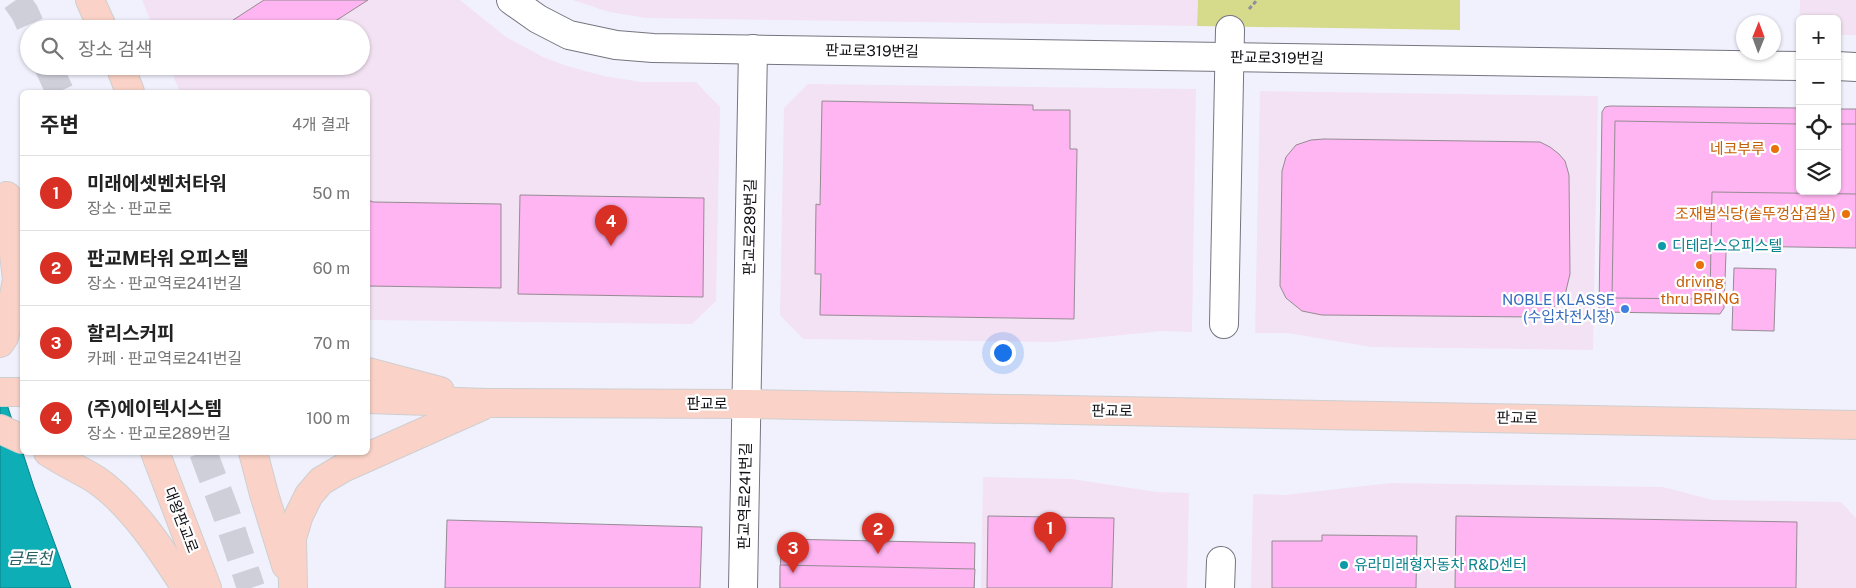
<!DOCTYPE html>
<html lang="ko">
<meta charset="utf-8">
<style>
:root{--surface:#fff;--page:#f6f6f6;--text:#222;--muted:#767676;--line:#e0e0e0;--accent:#d93025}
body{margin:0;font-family:"Public Sans","Noto Sans KR",sans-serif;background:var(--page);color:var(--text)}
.controls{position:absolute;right:15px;top:15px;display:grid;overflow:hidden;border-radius:8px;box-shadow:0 1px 4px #0004}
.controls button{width:45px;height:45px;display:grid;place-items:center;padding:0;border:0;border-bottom:1px solid var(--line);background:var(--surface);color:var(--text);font:25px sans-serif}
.compass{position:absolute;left:1736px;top:15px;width:45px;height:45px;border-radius:50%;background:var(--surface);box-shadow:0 1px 4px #0004;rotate:1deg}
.you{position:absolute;left:1002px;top:352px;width:18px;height:18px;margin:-12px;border:4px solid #fff;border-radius:50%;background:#1a73e8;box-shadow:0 0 0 8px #1a73e833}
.badge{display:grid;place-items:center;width:32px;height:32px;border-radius:50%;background:var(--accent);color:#fff;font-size:16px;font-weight:700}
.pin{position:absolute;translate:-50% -41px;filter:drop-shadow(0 1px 2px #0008)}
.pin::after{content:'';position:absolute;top:26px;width:18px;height:15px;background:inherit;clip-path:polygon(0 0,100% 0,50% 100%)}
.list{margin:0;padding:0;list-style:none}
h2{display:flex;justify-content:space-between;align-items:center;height:65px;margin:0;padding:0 20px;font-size:21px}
h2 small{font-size:16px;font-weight:400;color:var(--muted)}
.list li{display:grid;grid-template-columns:32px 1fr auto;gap:15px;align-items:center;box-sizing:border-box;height:75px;padding:0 20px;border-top:1px solid var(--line)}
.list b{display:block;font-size:19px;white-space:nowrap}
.list p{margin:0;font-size:16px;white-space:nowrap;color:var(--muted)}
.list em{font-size:16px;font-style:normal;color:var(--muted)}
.icon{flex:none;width:28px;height:28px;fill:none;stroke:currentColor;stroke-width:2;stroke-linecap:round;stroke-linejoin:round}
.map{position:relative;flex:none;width:1856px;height:588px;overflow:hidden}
.search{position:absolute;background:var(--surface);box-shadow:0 1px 4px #0004;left:20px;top:20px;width:350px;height:55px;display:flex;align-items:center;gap:12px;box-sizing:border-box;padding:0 18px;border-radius:28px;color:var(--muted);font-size:19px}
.panel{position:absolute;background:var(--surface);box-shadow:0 1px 4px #0004;left:20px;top:90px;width:350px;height:365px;border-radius:8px}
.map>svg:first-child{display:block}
.commercial{fill:#f3e2f3}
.green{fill:#d6db8c}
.water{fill:#0daeb5;stroke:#0e7f85}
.building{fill:#feb5f1;stroke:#958b93}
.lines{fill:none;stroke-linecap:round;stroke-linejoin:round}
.major-tunnel{stroke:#cfcfda;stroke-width:28;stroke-dasharray:28 14;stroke-linecap:butt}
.minor-casing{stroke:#757580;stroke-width:30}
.major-casing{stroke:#cfcfd0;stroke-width:30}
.path{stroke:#8f8f97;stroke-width:3;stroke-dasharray:4 2.5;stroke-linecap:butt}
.minor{stroke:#fff;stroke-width:28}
.major{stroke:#fad2c7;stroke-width:28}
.food-dot{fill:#e8710a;stroke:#fff;stroke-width:2}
.culture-dot{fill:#0f9aa8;stroke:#fff;stroke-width:2}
.shop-dot{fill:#3f7fe0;stroke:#fff;stroke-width:2}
.labels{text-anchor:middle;stroke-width:4.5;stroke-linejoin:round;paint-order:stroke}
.street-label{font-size:15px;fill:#101014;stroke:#fff}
.food-label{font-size:15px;fill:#c56008;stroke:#fff;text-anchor:end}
.culture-label{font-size:15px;fill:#0d838f;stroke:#fff;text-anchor:start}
.shop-label{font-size:15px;fill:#366cbe;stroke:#fff;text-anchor:end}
.water-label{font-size:16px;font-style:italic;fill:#296063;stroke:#fff}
</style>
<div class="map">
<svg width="1856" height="588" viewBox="0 0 1856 588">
<rect width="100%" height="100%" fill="#f1f1fd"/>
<g class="commercial">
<polygon points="142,0 460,0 506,37 543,57 567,66 604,76 641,82 696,82 720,107 716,301 692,324 368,320 368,92 180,92 169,66 361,66 361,29 154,29"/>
<polygon points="573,0 1198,0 1197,26 646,18 609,12"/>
<polygon points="1800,0 1856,0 1856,35 1837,35 1837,19 1800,19 1799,34"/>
<polygon points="808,84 1196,89 1192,332 1162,331 1053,342 803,339 780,315 784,108"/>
<polygon points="1260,91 1598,96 1593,350 1371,347 1287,333 1255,333"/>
<polygon points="983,477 1072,479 1157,492 1189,493 1187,588 981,588"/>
<polygon points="1391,483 1663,487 1713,500 1841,502 1856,518 1856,588 1251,588 1253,494 1284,495"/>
</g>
<polygon class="green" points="1198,0 1460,0 1460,30 1197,26"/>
<polygon class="water" points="0,383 34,487 71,588 0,588"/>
<g class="building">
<polygon points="264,0 368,0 323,29 230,29 227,24"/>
<polygon points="822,101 1033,105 1033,110 1070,110 1070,149 1077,149 1074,319 820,315 821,274 815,274 816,204 820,205"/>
<polygon points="1610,106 1800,108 1800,191 1837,191 1837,109 1856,109 1856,248 1733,246 1726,253 1724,308 1720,314 1602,312 1599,308 1602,112 1605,107"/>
<polygon points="1615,121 1800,124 1800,191 1837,191 1837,124 1856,124 1856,194 1712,192 1710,299 1612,298"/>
<polygon points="1324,139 1540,142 1550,147 1559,154 1565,161 1569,175 1570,274 1564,299 1544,315 1533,317 1322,315 1302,311 1286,298 1280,286 1282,171 1286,157 1296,145 1311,140"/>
<polygon points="520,195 704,198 703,297 518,294"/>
<polygon points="368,200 373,202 501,204 501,288 368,286"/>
<polygon points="1734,268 1776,269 1774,331 1732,330"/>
<polygon points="988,516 1114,518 1112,588 987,588"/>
<polygon points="1456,516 1797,522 1796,588 1455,588"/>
<polygon points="447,520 702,527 700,588 445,588"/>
<polygon points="1322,535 1417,536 1416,588 1272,588 1272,541 1322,541"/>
<polygon points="781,539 975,543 974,588 780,588"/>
<polygon points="780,565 975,569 974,588 780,588"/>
</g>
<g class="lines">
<g class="major-tunnel">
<polyline points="16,0 25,13 32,29"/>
<polyline points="48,66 60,92"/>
<polyline points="203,452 226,513 251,588"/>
</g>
<defs>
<g id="minor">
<polyline points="511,0 538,19 569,35 616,45 653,48 1800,66"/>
<polyline points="1837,66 1856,67"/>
<polyline points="1224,324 1230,30"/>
<polyline points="743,588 753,49"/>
<polyline points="1220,588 1221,561"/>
</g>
<g id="major">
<polyline points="90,0 103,29"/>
<polyline points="120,66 130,92"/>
<polyline points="0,343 4,337 13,301 17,279 7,196"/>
<polyline points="368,372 440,391"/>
<polyline points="0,392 22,392"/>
<polyline points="368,399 488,403 746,404 1856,425"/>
<polyline points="0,429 22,439"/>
<path d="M48 452C63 462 80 470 95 479 131 503 163 552 186 588"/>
<polyline points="155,452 207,588"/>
<polyline points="253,452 264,494 286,565"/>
<polyline points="293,588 292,538 299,515 309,495 321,481 343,468 482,406"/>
</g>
</defs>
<use href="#minor" class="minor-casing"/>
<use href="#major" class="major-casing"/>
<polyline class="path" points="1249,9 1257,0"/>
<use href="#minor" class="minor"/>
<use href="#major" class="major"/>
</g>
<g class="food-dot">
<circle cx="1775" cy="149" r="5"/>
<circle cx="1846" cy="214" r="5"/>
<circle cx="1700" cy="265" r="5"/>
</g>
<g class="culture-dot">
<circle cx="1662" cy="246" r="5"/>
<circle cx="1344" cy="565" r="5"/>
</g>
<circle class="shop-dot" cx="1625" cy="309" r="5"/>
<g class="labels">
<g class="street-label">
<text transform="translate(872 51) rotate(1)" y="5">판교로319번길</text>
<text transform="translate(1277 58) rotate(1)" y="5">판교로319번길</text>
<text transform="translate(750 227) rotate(-89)" y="5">판교로289번길</text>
<text x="707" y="409">판교로</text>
<text transform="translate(1112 411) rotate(1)" y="5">판교로</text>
<text transform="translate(1517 418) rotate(1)" y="5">판교로</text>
<text transform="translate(745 496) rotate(-89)" y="5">판교역로241번길</text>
<text transform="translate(181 520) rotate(69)" y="5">대왕판교로</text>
</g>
<g class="food-label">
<text x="1765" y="154">네코부루</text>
<text x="1836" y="219">조재벌식당(솥뚜껑삼겹살)</text>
<text x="1700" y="287" text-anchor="middle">driving<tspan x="1700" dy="17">thru BRING</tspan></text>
</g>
<g class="culture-label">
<text x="1672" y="251">디테라스오피스텔</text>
<text x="1354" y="570">유라미래형자동차 R&amp;D센터</text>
</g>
<g class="shop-label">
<text x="1615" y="305">NOBLE KLASSE<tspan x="1615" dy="17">(수입차전시장)</tspan></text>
</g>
<g class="water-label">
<text x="30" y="564">금토천</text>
</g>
</g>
</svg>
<div class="controls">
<button>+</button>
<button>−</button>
<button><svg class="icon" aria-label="locate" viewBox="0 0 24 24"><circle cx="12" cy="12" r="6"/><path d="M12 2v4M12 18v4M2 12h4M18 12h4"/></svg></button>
<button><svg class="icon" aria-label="layers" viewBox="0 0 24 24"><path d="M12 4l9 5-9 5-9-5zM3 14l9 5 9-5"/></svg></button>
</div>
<svg class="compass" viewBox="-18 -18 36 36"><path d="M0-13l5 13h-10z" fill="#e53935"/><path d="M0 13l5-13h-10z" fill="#767676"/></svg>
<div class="you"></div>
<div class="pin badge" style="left:1050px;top:553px">1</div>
<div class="pin badge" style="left:878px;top:554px">2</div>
<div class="pin badge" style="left:793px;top:573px">3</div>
<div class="pin badge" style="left:611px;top:246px">4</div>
<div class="search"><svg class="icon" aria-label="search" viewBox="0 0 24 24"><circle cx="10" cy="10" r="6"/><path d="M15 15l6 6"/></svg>장소 검색</div>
<section class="panel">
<h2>주변<small>4개 결과</small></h2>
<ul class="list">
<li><span class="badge">1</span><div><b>미래에셋벤처타워</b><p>장소 · 판교로</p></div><em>50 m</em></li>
<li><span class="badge">2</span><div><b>판교M타워 오피스텔</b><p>장소 · 판교역로241번길</p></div><em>60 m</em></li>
<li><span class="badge">3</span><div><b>할리스커피</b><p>카페 · 판교역로241번길</p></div><em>70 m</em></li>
<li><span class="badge">4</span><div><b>(주)에이텍시스템</b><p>장소 · 판교로289번길</p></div><em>100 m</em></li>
</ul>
</section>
</div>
